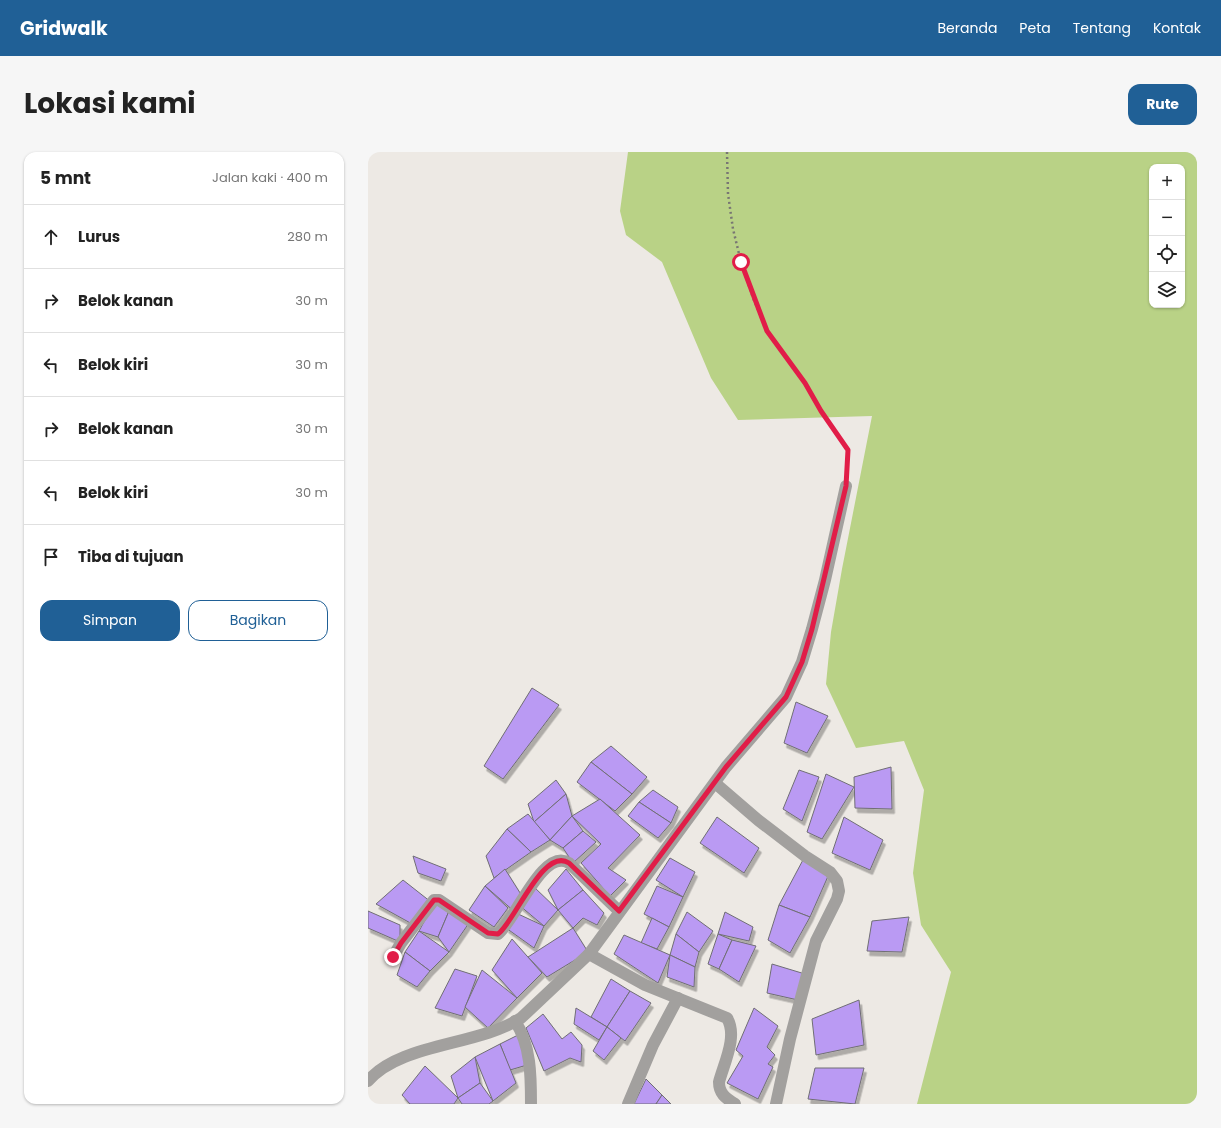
<!DOCTYPE html>
<html lang="id">
<meta charset="utf-8">
<style>
:root{--surface:#fff;--page:#f6f6f6;--text:#222;--muted:#767676;--line:#e0e0e0;--accent:#206096}
body{margin:0;font-family:Poppins,sans-serif;background:var(--page);color:var(--text)}
.controls{position:absolute;right:12px;top:12px;display:grid;overflow:hidden;border-radius:8px;box-shadow:0 1px 3px #0004}
.controls button{width:36px;height:36px;display:grid;place-items:center;padding:0;border:0;border-bottom:1px solid var(--line);background:var(--surface);color:var(--text);font:20px sans-serif}
.stop{position:absolute;width:12px;height:12px;margin:-9px;border:3px solid #e11d48;border-radius:50%;background:#fff}
.stop.end{background:#e11d48;border-color:#fff;box-shadow:0 1px 4px #0008}
.list{margin:0;padding:0;list-style:none}
h2{display:flex;justify-content:space-between;align-items:center;height:52px;margin:0;padding:0 16px;font-size:17px}
h2 small{font-size:13px;font-weight:400;color:var(--muted)}
.list li{display:grid;grid-template-columns:26px 1fr auto;gap:12px;align-items:center;box-sizing:border-box;height:64px;padding:0 16px;border-top:1px solid var(--line)}
.list b{display:block;font-size:15px;white-space:nowrap}
.list em{font-size:13px;font-style:normal;color:var(--muted)}
.actions{display:flex;gap:8px;padding:12px 16px}
.actions a{flex:1;padding:9px 0;border:1px solid var(--accent);border-radius:12px;text-align:center;font-size:14px;color:var(--accent)}
.actions .main{background:var(--accent);color:#fff}
.icon{flex:none;width:22px;height:22px;fill:none;stroke:currentColor;stroke-width:2;stroke-linecap:round;stroke-linejoin:round}
.map{position:relative;flex:none;width:829px;height:952px;overflow:hidden;border-radius:12px}
header{display:flex;align-items:center;gap:24px;box-sizing:border-box;height:56px;padding:0 20px;background:var(--accent);color:#fff}
header strong{font-size:19px}
nav{display:flex;gap:22px;margin-inline-start:auto;font-size:14px}
.intro{display:flex;align-items:center;justify-content:space-between;box-sizing:border-box;height:96px;padding:0 24px}
h1{margin:0;font-size:28px}
.button{padding:10px 18px;border-radius:12px;background:var(--accent);color:#fff;font-size:14px;font-weight:700}
main{display:flex;gap:24px;padding:0 24px}
aside{flex:1;background:var(--surface);border-radius:12px;box-shadow:0 1px 3px #0004}
.map>svg:first-child{display:block}
.green{fill:#b9d286;fill-rule:evenodd}
.building{fill:#ba9af3;stroke:#706e74;filter:url(#shadow)}
.lines{fill:none;stroke-linecap:round;stroke-linejoin:round}
.path{stroke:#787673;stroke-width:2.5;stroke-dasharray:2 3;stroke-linecap:butt}
.street{stroke:#a2a09e;stroke-width:12}
.route{stroke:#e11d48;stroke-width:5}
</style>
<header>
<strong>Gridwalk</strong>
<nav><a>Beranda</a><a>Peta</a><a>Tentang</a><a>Kontak</a></nav>
</header>
<div class="intro"><h1>Lokasi kami</h1><a class="button">Rute</a></div>
<main>
<aside>
<h2>5 mnt<small>Jalan kaki · 400 m</small></h2>
<ul class="list">
<li><svg class="icon" aria-label="ahead" viewBox="0 0 24 24"><path d="M12 20V5M6 11l6-6 6 6"/></svg><div><b>Lurus</b></div><em>280 m</em></li>
<li><svg class="icon" aria-label="right" viewBox="0 0 24 24"><path d="M7 20v-9h11M14 6l5 5-5 5"/></svg><div><b>Belok kanan</b></div><em>30 m</em></li>
<li><svg class="icon" aria-label="left" viewBox="0 0 24 24"><path d="M17 20v-9H6M10 6l-5 5 5 5"/></svg><div><b>Belok kiri</b></div><em>30 m</em></li>
<li><svg class="icon" aria-label="right" viewBox="0 0 24 24"><path d="M7 20v-9h11M14 6l5 5-5 5"/></svg><div><b>Belok kanan</b></div><em>30 m</em></li>
<li><svg class="icon" aria-label="left" viewBox="0 0 24 24"><path d="M17 20v-9H6M10 6l-5 5 5 5"/></svg><div><b>Belok kiri</b></div><em>30 m</em></li>
<li><svg class="icon" aria-label="arrive" viewBox="0 0 24 24"><path d="M6 21V4h12l-3 4 3 4H6"/></svg><div><b>Tiba di tujuan</b></div></li>
</ul>
<div class="actions"><a class="main">Simpan</a><a>Bagikan</a></div>
</aside>
<div class="map">
<svg width="829" height="952" viewBox="0 0 829 952">
<defs>
<filter id="shadow"><feDropShadow dx="2.5" dy="4.5" stdDeviation="0" flood-color="#0004"/></filter>
</defs>
<rect width="100%" height="100%" fill="#ede9e4"/>
<path class="green" d="M260 0H829V952H549L583 820 553 773 545 721 556 638 536 589 488 596 458 532 463 480 474 417 504 264 370 268 343 226 294 110 258 83 252 59ZM784 15H814V153H784Z"/>
<g class="building">
<polygon points="164,536 191,553 135,627 116,614"/>
<polygon points="428,550 460,564 439,601 416,591"/>
<polygon points="243,594 279,625 264,642 223,610"/>
<polygon points="223,610 264,642 247,659 209,630"/>
<polygon points="523,615 524,657 487,656 486,625"/>
<polygon points="431,618 451,625 434,669 415,657"/>
<polygon points="458,622 486,635 454,687 439,680"/>
<polygon points="188,628 198,642 166,670 160,652"/>
<polygon points="285,638 310,655 303,671 271,650"/>
<polygon points="198,642 204,664 182,688 166,670"/>
<polygon points="232,647 272,683 240,716 258,728 242,744 213,711 233,692 204,664"/>
<polygon points="271,650 303,671 290,686 260,664"/>
<polygon points="160,662 182,688 163,700 139,677"/>
<polygon points="204,664 215,679 195,696 182,688"/>
<polygon points="349,665 391,696 376,721 332,691"/>
<polygon points="476,665 515,688 502,718 464,701"/>
<polygon points="139,677 163,700 126,726 118,704"/>
<polygon points="215,679 228,690 205,711 195,696"/>
<polygon points="45,704 78,717 73,729 50,721"/>
<polygon points="302,706 327,720 315,745 288,728"/>
<polygon points="436,706 461,722 442,765 411,753"/>
<polygon points="137,717 154,744 147,760 117,734"/>
<polygon points="198,717 215,738 190,758 180,738"/>
<polygon points="35,728 63,750 46,773 8,752"/>
<polygon points="117,734 140,756 126,775 101,758"/>
<polygon points="289,734 315,745 301,775 276,762"/>
<polygon points="166,735 190,758 176,774 151,753"/>
<polygon points="215,738 236,761 229,773 215,766 205,776 190,758"/>
<polygon points="67,750 81,759 70,785 51,779"/>
<polygon points="411,753 442,765 422,801 400,788"/>
<polygon points="0,759 32,773 32,790 0,776"/>
<polygon points="81,759 101,771 81,800 70,785"/>
<polygon points="319,760 345,779 331,800 308,782"/>
<polygon points="357,760 385,775 381,789 350,782"/>
<polygon points="148,761 176,774 166,796 138,776"/>
<polygon points="541,765 534,800 499,799 504,769"/>
<polygon points="284,766 301,775 289,797 273,791"/>
<polygon points="205,776 220,800 179,825 160,805"/>
<polygon points="51,779 81,800 62,819 37,800"/>
<polygon points="308,782 331,800 327,815 302,803"/>
<polygon points="350,782 364,788 351,817 340,812"/>
<polygon points="256,783 302,803 290,831 246,802"/>
<polygon points="144,787 174,821 149,846 124,818"/>
<polygon points="364,788 388,794 371,830 351,817"/>
<polygon points="37,800 62,819 49,835 29,823"/>
<polygon points="302,803 327,815 326,835 299,825"/>
<polygon points="404,812 437,822 430,848 399,841"/>
<polygon points="87,817 109,824 94,864 67,856"/>
<polygon points="114,818 149,846 120,876 97,855"/>
<polygon points="243,827 262,839 239,875 223,865"/>
<polygon points="262,839 283,851 257,889 239,875"/>
<polygon points="491,848 496,893 448,903 444,867"/>
<polygon points="208,856 239,875 231,888 206,872"/>
<polygon points="386,856 410,874 399,895 407,903 400,912 405,915 390,947 359,931 375,904 368,898"/>
<polygon points="175,862 194,887 203,880 214,893 213,910 202,906 176,919 158,876"/>
<polygon points="239,875 253,886 236,908 225,899"/>
<polygon points="152,882 159,913 142,918 132,892"/>
<polygon points="132,892 148,931 125,949 107,905"/>
<polygon points="107,905 112,931 90,946 83,924"/>
<polygon points="57,914 90,946 86,952 42,952 34,943"/>
<polygon points="447,916 496,916 487,952 440,947"/>
<polygon points="278,927 294,943 288,952 266,952"/>
<polygon points="112,931 125,949 121,952 94,952 90,946"/>
<polygon points="294,943 303,952 288,952"/>
</g>
<g class="lines">
<polyline class="path" points="359,0 360,42 365,77 373,110 385,146 399,179 437,231 453,259 480,298 479,320"/>
<g class="street">
<polyline points="347,631 390,668 437,704 462,720 469,729 471,739 469,747 448,789 422,887 408,952"/>
<path d="M221 802 277 833 359 866C370 884 356 911 351 930 351 941 357 946 367 952"/>
<path d="M25 805 33 791 66 748H71L120 781 130 782C147 769 175 694 201 711L251 759"/>
<path d="M147 869C163 893 163 924 163 952"/>
<path d="M0 929C32 891 110 894 153 866L221 802 358 615 418 545 434 510 444 477 457 428 478 334"/>
<polyline points="260,952 285,893 310,846"/>
</g>
</g>
<g class="lines">
<path class="route" d="M25 805 33 791 66 748H71L120 781 130 782C147 770 175 694 201 711L251 759 358 615 418 545 434 510 444 477 478 334 480 298 453 259 437 231 399 179 373 110"/>
</g>
</svg>
<div class="controls">
<button>+</button>
<button>−</button>
<button><svg class="icon" aria-label="locate" viewBox="0 0 24 24"><circle cx="12" cy="12" r="6"/><path d="M12 2v4M12 18v4M2 12h4M18 12h4"/></svg></button>
<button><svg class="icon" aria-label="layers" viewBox="0 0 24 24"><path d="M12 4l9 5-9 5-9-5zM3 14l9 5 9-5"/></svg></button>
</div>
<div class="stop" style="left:373px;top:110px"></div>
<div class="stop end" style="left:25px;top:805px"></div>
</div>
</main>
